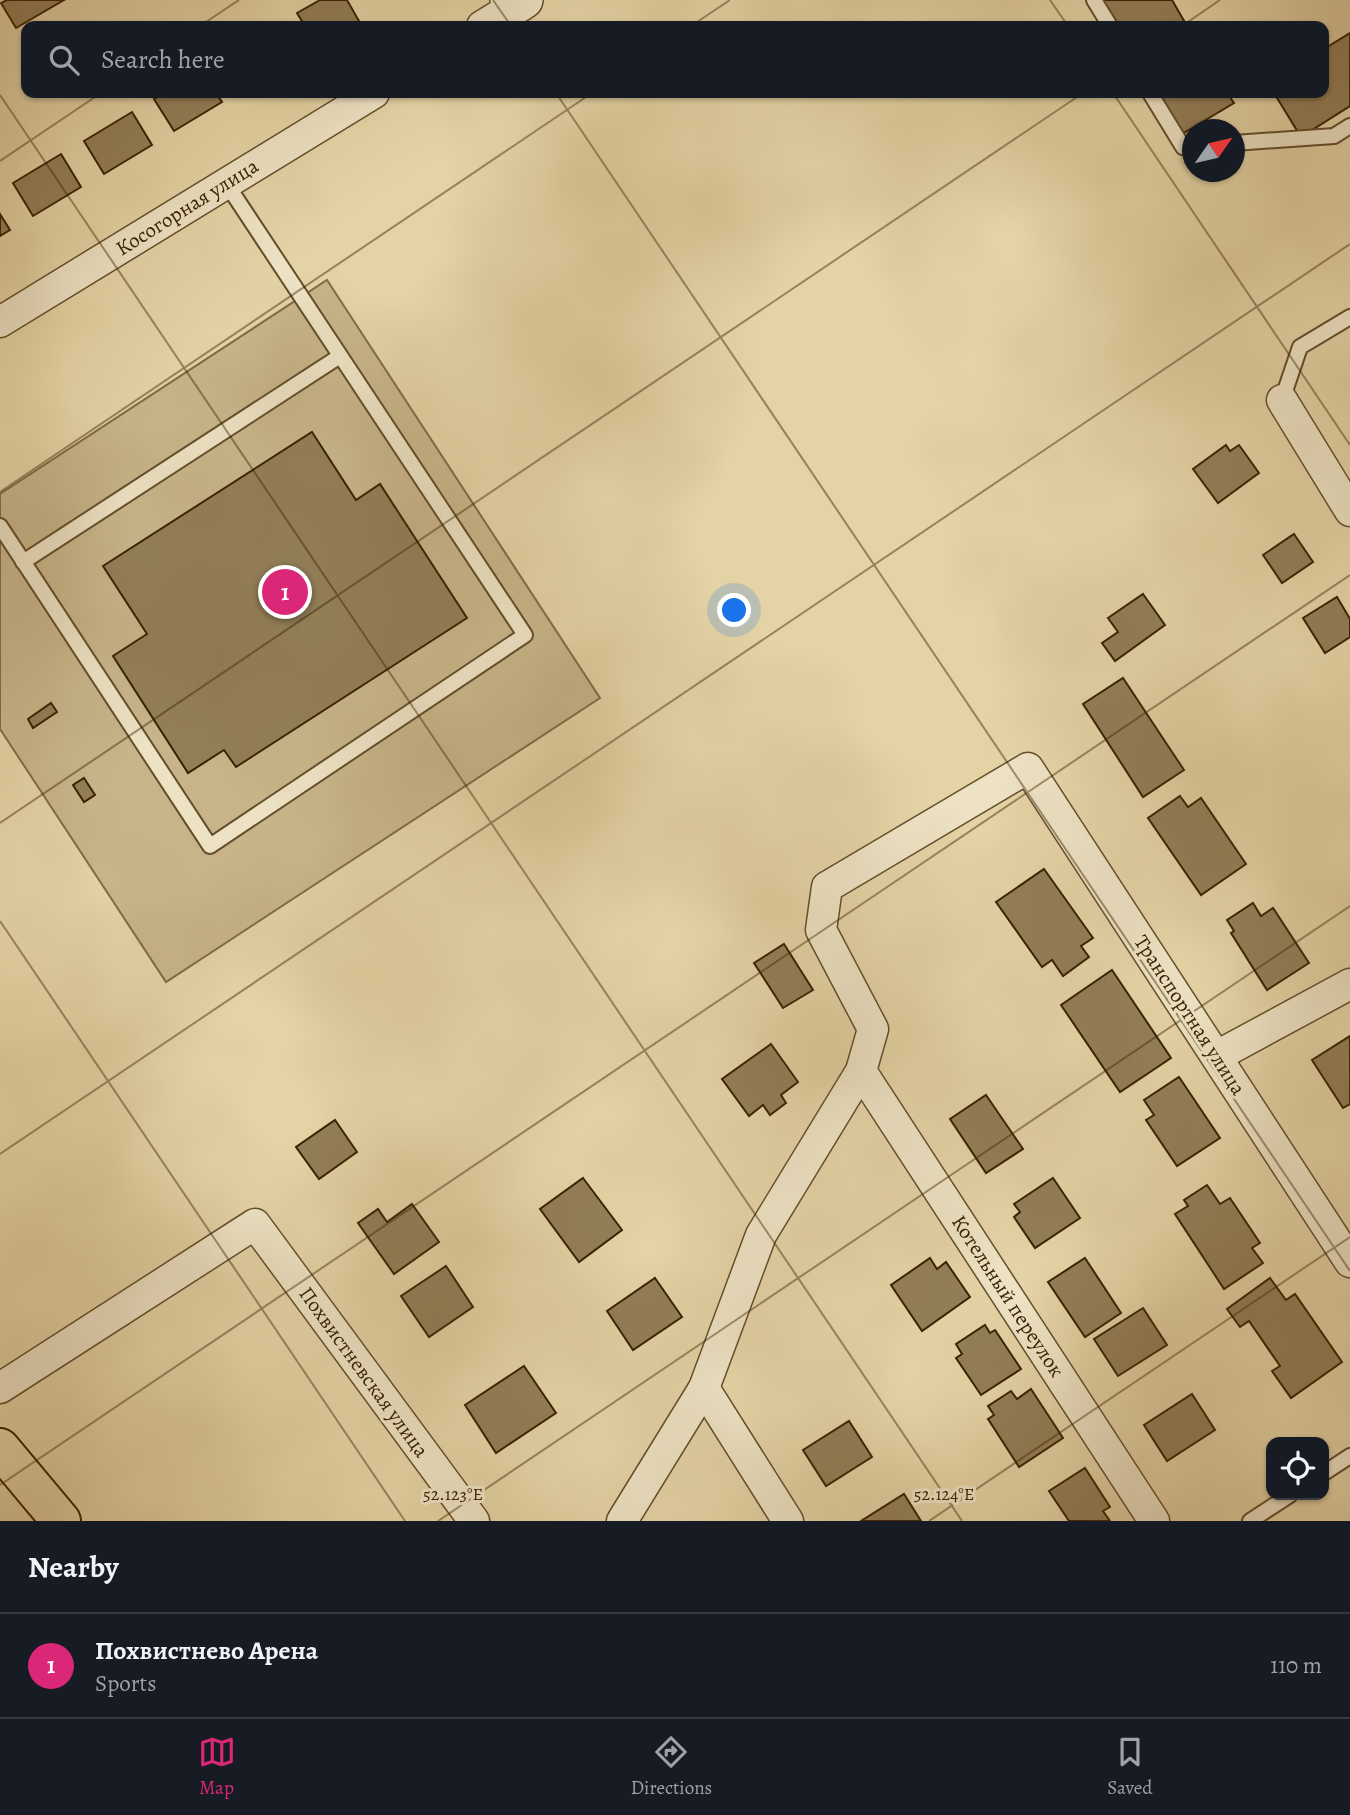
<!DOCTYPE html>
<meta charset="utf-8">
<style>
:root{--surface:#171b24;--page:#20242c;--text:#f1f3f6;--muted:#9ea1a6;--line:#363941;--accent:#db2777}
body{margin:0;font-family:Alegreya,serif;background:var(--page);color:var(--text)}
.controls{position:absolute;right:21px;bottom:21px;display:grid;overflow:hidden;border-radius:14px;box-shadow:0 2px 5px #0004}
.controls button{width:63px;height:63px;display:grid;place-items:center;padding:0;border:0;border-bottom:2px solid var(--line);background:var(--surface);color:var(--text);font:35px sans-serif}
.compass{position:absolute;left:1182px;top:119px;width:63px;height:63px;border-radius:50%;background:var(--surface);box-shadow:0 2px 5px #0004;rotate:56deg}
.you{position:absolute;left:735px;top:611px;width:24px;height:24px;margin:-18px;border:5px solid #fff;border-radius:50%;background:#1a73e8;box-shadow:0 0 0 10px #1a73e833}
.badge{display:grid;place-items:center;width:46px;height:46px;border-radius:50%;background:var(--accent);color:#fff;font-size:23px;font-weight:700}
.pin{position:absolute;translate:-50% -50%;border:4px solid #fff;box-shadow:0 2px 7px #0006}
.list{margin:0;padding:0;list-style:none}
h2{display:flex;justify-content:space-between;align-items:center;height:91px;margin:0;padding:0 28px;font-size:30px}
h2 small{font-size:23px;font-weight:400;color:var(--muted)}
.list li{display:grid;grid-template-columns:46px 1fr auto;gap:21px;align-items:center;box-sizing:border-box;height:105px;padding:0 28px;border-top:2px solid var(--line)}
.list b{display:block;font-size:26px;white-space:nowrap}
.list p{margin:0;font-size:23px;white-space:nowrap;color:var(--muted)}
.list em{font-size:23px;font-style:normal;color:var(--muted)}
.icon{flex:none;width:38px;height:38px;fill:none;stroke:currentColor;stroke-width:2;stroke-linecap:round;stroke-linejoin:round}
.map{position:relative;flex:none;width:1350px;height:1521px;overflow:hidden}
.search{position:absolute;background:var(--surface);box-shadow:0 2px 5px #0004;left:21px;right:21px;top:21px;height:77px;display:flex;align-items:center;gap:18px;box-sizing:border-box;padding:0 24px;border-radius:14px;color:var(--muted);font-size:26px}
.sheet{height:196px;background:var(--surface)}
nav{display:flex;justify-content:space-around;align-items:center;box-sizing:border-box;height:98px;border-top:2px solid var(--line);background:var(--surface);font-size:19px;color:var(--muted)}
nav a{display:grid;justify-items:center;gap:4px}
nav .on{color:var(--accent)}
.map>svg:first-child{display:block}
.green{fill:#c7b589;stroke:#806c46;stroke-width:2}
.building{fill:#927e57;stroke:#392202;stroke-width:2}
.lines{fill:none;stroke-linecap:round;stroke-linejoin:round}
.service-casing{stroke:#644e2b;stroke-width:18}
.minor-casing{stroke:#644e2b;stroke-width:33}
.tertiary-casing{stroke:#644e2b;stroke-width:40}
.primary-casing{stroke:#392202;stroke-width:42}
.service{stroke:#ede2c4;stroke-width:14}
.minor{stroke:#ede2c4;stroke-width:30}
.tertiary{stroke:#ede2c4;stroke-width:37}
.primary{stroke:#e4d3a5;stroke-width:38}
.ticks{fill:none;stroke:#392202;stroke-width:2;stroke-opacity:0.45}
.labels{text-anchor:middle;stroke-width:6;stroke-linejoin:round;paint-order:stroke}
.street-label{font-size:21px;fill:#392202;stroke:#ede2c4}
.ticks-label{font-size:18px;text-anchor:middle;fill:#392202;stroke:#ede2c4;stroke-width:6;stroke-linejoin:round;paint-order:stroke}
</style>
<div class="map">
<svg width="1350" height="1521" viewBox="0 0 1350 1521">
<rect width="100%" height="100%" fill="#e4d3a5"/>
<filter id="stains"><feTurbulence type="fractalNoise" baseFrequency=".00286" numOctaves="4"/><feColorMatrix values="0 0 0 0 .2 0 0 0 0 .09 0 0 0 0 .02 0 0 0 .5 -.17"/></filter>
<radialGradient id="worn" r=".72"><stop offset=".6" stop-color="#630" stop-opacity="0"/><stop offset="1" stop-color="#630" stop-opacity=".3"/></radialGradient>
<polygon class="green" points="327,280 600,698 166,982 0,729 0,494"/>
<g class="building">
<polygon points="7,0 64,0 16,28 1,3"/>
<polygon points="320,0 347,0 359,21 350,26 305,26 297,13"/>
<polygon points="1102,0 1172,0 1187,26 1118,26"/>
<polygon points="1350,33 1350,106 1301,137 1274,93 1324,93 1324,49"/>
<polygon points="164,93 216,93 222,102 174,131 154,99"/>
<polygon points="1158,93 1227,93 1234,103 1182,134"/>
<polygon points="132,112 152,145 104,174 84,141"/>
<polygon points="61,154 81,187 33,216 13,183"/>
<polygon points="0,214 10,230 0,236"/>
<polygon points="312,432 356,500 380,484 467,618 236,767 224,750 188,773 113,656 147,634 103,566"/>
<polygon points="1226,445 1230,451 1239,445 1259,473 1218,503 1193,469"/>
<polygon points="1294,534 1313,562 1282,583 1263,555"/>
<polygon points="1143,594 1165,625 1115,661 1102,643 1118,632 1108,618"/>
<polygon points="1337,597 1350,619 1350,637 1325,653 1303,618"/>
<polygon points="1123,678 1184,770 1143,797 1083,704"/>
<polygon points="51,703 57,712 33,728 28,719"/>
<polygon points="84,778 95,795 84,802 73,785"/>
<polygon points="1180,796 1188,807 1201,798 1246,864 1201,895 1148,818"/>
<polygon points="1044,869 1093,938 1081,946 1089,957 1063,976 1052,960 1042,967 996,902"/>
<polygon points="1253,903 1261,916 1273,908 1309,963 1267,990 1231,933 1234,931 1227,920"/>
<polygon points="784,944 813,990 783,1008 754,963"/>
<polygon points="1112,970 1171,1058 1120,1092 1061,1005"/>
<polygon points="1350,1036 1350,1104 1343,1108 1312,1060"/>
<polygon points="771,1044 798,1082 781,1095 786,1103 770,1115 763,1105 749,1116 722,1079"/>
<polygon points="1179,1077 1220,1138 1177,1166 1146,1120 1154,1115 1144,1100"/>
<polygon points="986,1095 1023,1149 986,1173 950,1119"/>
<polygon points="335,1120 357,1152 319,1179 296,1147"/>
<polygon points="583,1178 622,1230 579,1262 540,1209"/>
<polygon points="1053,1178 1080,1218 1035,1248 1014,1217 1020,1212 1014,1204"/>
<polygon points="1207,1185 1220,1204 1230,1198 1260,1243 1252,1248 1263,1263 1224,1289 1175,1214 1188,1206 1184,1200"/>
<polygon points="412,1204 439,1242 394,1274 358,1223 378,1209 387,1222"/>
<polygon points="930,1258 937,1269 946,1262 970,1297 922,1331 891,1285"/>
<polygon points="1085,1258 1121,1313 1085,1337 1048,1282"/>
<polygon points="446,1266 473,1307 429,1337 401,1296"/>
<polygon points="655,1278 682,1317 633,1350 607,1311"/>
<polygon points="1270,1278 1286,1300 1295,1294 1342,1362 1291,1398 1272,1371 1280,1366 1249,1321 1240,1327 1227,1309"/>
<polygon points="1143,1308 1167,1345 1118,1376 1094,1339"/>
<polygon points="985,1325 990,1333 995,1330 1021,1369 981,1395 956,1358 962,1354 956,1344"/>
<polygon points="524,1366 556,1413 496,1453 465,1405"/>
<polygon points="1031,1389 1063,1438 1019,1467 988,1419 994,1415 988,1406 1011,1391 1017,1399"/>
<polygon points="1192,1394 1215,1430 1167,1461 1144,1425"/>
<polygon points="849,1421 872,1457 826,1486 803,1450"/>
<polygon points="1085,1468 1110,1507 1103,1511 1110,1521 1069,1521 1049,1491"/>
<polygon points="904,1494 921,1521 861,1521"/>
</g>
<g class="lines">
<defs>
<g id="service">
<polyline points="1094,0 1110,26"/>
<polyline points="1150,93 1183,147 1192,147"/>
<polyline points="1234,143 1334,136 1350,126"/>
<polyline points="1282,400 1300,347 1350,317"/>
<polyline points="0,526 210,846 525,635 226,183"/>
<polyline points="23,562 340,356"/>
<polyline points="1324,1473 1350,1456"/>
<polyline points="1250,1521 1290,1495"/>
</g>
<g id="minor">
<polyline points="482,26 513,7"/>
<polyline points="0,322 374,93"/>
<polyline points="1282,400 1350,511"/>
<polyline points="1217,1056 1350,984"/>
<polyline points="861,1071 1154,1521"/>
<polyline points="0,1388 255,1224 474,1521"/>
<polyline points="704,1388 788,1521"/>
<polyline points="622,1521 704,1388 761,1235 861,1071 873,1029 821,930 827,887 1028,768 1350,1262"/>
</g>
<polyline id="tertiary" points="509,0 513,7 524,0"/>
<polyline id="primary" points="0,1448 61,1521"/>
</defs>
<use href="#service" class="service-casing"/>
<use href="#minor" class="minor-casing"/>
<use href="#tertiary" class="tertiary-casing"/>
<use href="#primary" class="primary-casing"/>
<use href="#service" class="service"/>
<use href="#minor" class="minor"/>
<use href="#tertiary" class="tertiary"/>
<use href="#primary" class="primary"/>
</g>
<path class="ticks" d="M493 0 511 26M1050 0 1068 26M200 26 239 0M691 26 730 0M1182 26 1220 0M556 93 1350 1271M1113 93 1350 445M0 95 962 1521M0 161 101 93M0 492 592 93M0 823 1083 93M0 921 405 1521M0 1154 1350 244M0 1485 1350 575M438 1521 1350 906M929 1521 1350 1237"/>
<g class="labels">
<g class="street-label">
<text transform="translate(187 207) rotate(-32)" y="7">Косогорная улица</text>
<text transform="translate(1190 1015) rotate(57)" y="7">Транспортная улица</text>
<text transform="translate(1008 1296) rotate(57)" y="7">Котельный переулок</text>
<text transform="translate(364 1372) rotate(54)" y="7">Похвистневская улица</text>
</g>
</g>
<g class="ticks-label">
<text x="453" y="1500">52.123°E</text>
<text x="944" y="1500">52.124°E</text>
</g>
<rect width="100%" height="100%" filter="url(#stains)"/>
<rect width="100%" height="100%" fill="url(#worn)"/>
</svg>
<div class="controls">
<button><svg class="icon" aria-label="locate" viewBox="0 0 24 24"><circle cx="12" cy="12" r="6"/><path d="M12 2v4M12 18v4M2 12h4M18 12h4"/></svg></button>
</div>
<svg class="compass" viewBox="-18 -18 36 36"><path d="M0-13l5 13h-10z" fill="#e53935"/><path d="M0 13l5-13h-10z" fill="#9ea1a6"/></svg>
<div class="you"></div>
<div class="pin badge" style="left:285px;top:592px">1</div>
<div class="search"><svg class="icon" aria-label="search" viewBox="0 0 24 24"><circle cx="10" cy="10" r="6"/><path d="M15 15l6 6"/></svg>Search here</div>
</div>
<section class="sheet">
<h2>Nearby<small></small></h2>
<ul class="list">
<li><span class="badge">1</span><div><b>Похвистнево Арена</b><p>Sports</p></div><em>110 m</em></li>
</ul>
</section>
<nav>
<a class="on"><svg class="icon" aria-label="map" viewBox="0 0 24 24"><path d="M3 6l6-2 6 2 6-2v14l-6 2-6-2-6 2zM9 4v14M15 6v14"/></svg>Map</a>
<a><svg class="icon" aria-label="directions" viewBox="0 0 24 24"><path d="M12 3l9 9-9 9-9-9zM9 14v-3h6M13 9l2 2-2 2"/></svg>Directions</a>
<a><svg class="icon" aria-label="saved" viewBox="0 0 24 24"><path d="M7 4h10v16l-5-4-5 4z"/></svg>Saved</a>
</nav>
